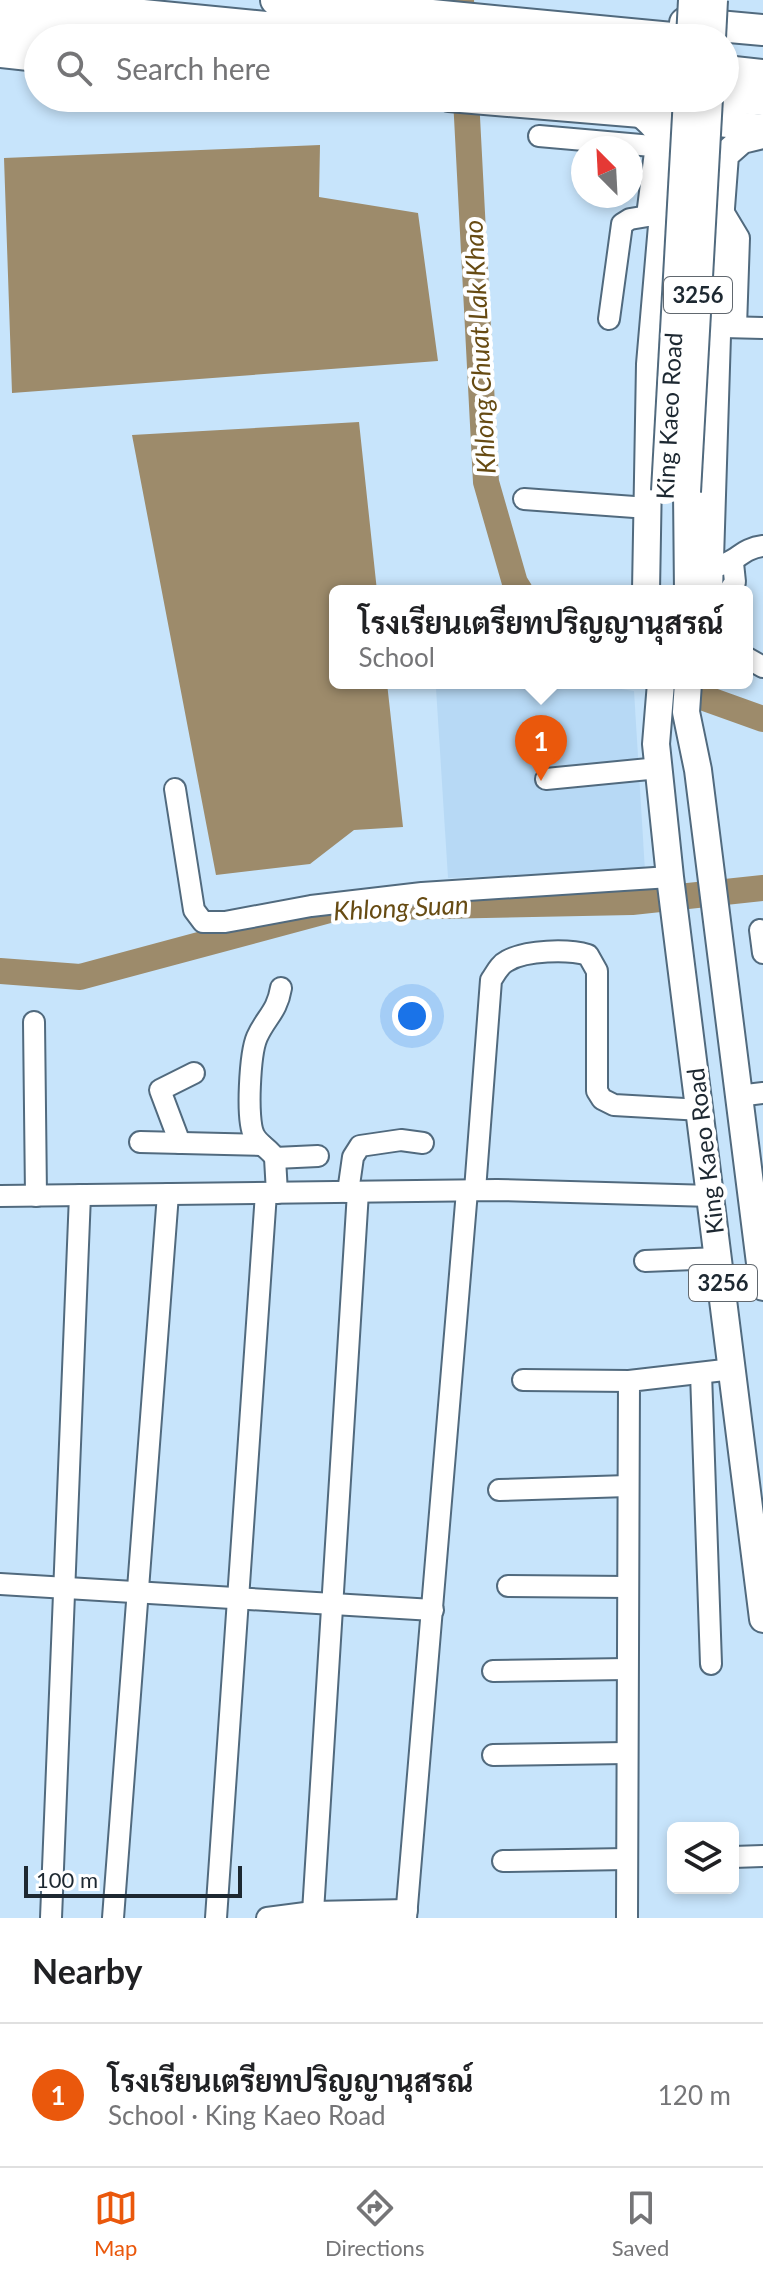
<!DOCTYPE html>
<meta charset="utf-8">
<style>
:root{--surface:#fff;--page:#f6f6f6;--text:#202124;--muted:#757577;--line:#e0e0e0;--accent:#ea580c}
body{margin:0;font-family:Lato,Sarabun,sans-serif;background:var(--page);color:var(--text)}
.controls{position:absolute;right:24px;bottom:24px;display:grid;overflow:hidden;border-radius:12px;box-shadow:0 4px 12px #0003}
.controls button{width:72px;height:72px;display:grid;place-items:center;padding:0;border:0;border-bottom:2px solid var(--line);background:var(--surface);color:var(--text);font:40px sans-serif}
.compass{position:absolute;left:571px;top:136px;width:72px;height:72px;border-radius:50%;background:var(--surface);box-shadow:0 4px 12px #0003;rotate:336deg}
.scale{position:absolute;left:24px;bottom:20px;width:218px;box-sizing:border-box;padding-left:8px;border:4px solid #1d2831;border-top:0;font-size:22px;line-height:28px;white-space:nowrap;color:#1d2831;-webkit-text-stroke:6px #fff;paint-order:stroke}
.you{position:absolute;left:412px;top:1016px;width:28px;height:28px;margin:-20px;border:6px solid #fff;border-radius:50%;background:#1a73e8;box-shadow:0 0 0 12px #1a73e833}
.badge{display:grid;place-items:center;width:52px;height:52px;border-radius:50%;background:var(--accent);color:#fff;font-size:26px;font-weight:700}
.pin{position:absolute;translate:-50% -66px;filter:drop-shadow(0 2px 4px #0008)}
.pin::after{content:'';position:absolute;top:42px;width:28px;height:24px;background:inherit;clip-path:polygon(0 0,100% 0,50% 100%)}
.popup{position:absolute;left:329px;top:585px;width:424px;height:104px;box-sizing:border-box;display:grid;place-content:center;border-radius:12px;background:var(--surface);filter:drop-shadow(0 2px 6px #0005);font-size:26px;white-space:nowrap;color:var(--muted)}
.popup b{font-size:30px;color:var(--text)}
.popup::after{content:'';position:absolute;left:50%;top:100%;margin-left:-16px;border:16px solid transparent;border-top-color:var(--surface)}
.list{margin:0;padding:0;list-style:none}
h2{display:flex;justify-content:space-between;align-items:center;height:104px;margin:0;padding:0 32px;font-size:34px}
h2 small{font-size:26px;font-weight:400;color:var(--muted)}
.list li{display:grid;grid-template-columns:52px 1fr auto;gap:24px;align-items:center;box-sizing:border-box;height:144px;padding:0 32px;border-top:2px solid var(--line)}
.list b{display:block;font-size:30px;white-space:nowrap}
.list p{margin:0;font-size:26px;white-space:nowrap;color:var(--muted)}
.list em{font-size:26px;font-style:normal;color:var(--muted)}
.icon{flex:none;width:44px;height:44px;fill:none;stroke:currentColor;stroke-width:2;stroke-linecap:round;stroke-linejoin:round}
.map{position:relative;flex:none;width:763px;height:1918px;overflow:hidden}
.search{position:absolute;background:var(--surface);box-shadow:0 4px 12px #0003;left:24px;right:24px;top:24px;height:88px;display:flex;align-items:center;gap:20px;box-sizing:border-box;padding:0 28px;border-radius:44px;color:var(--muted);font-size:30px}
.sheet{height:248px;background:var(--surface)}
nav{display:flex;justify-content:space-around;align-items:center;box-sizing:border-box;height:112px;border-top:2px solid var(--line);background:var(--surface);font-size:22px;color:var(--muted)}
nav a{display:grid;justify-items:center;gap:4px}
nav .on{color:var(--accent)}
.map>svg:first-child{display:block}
.built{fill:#b7d9f5}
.water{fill:#9d8b6b}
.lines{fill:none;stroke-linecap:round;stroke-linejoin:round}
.river{stroke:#9d8b6b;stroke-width:26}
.minor-casing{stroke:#516a7e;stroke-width:24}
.major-casing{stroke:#516a7e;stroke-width:30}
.highway-casing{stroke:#516a7e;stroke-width:34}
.minor{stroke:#fff;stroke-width:20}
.major{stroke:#fff;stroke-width:26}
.highway{stroke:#fff;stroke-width:30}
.major-bridge-casing{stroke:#516a7e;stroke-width:30;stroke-linecap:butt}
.major-bridge{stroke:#fff;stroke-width:26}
.labels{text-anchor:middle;stroke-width:8;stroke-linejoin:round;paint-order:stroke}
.shield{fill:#fff;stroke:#61686f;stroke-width:2}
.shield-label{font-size:22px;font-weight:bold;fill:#1d2831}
.street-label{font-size:24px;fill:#1d2831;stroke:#fff}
.water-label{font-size:26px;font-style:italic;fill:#674b13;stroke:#fff}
</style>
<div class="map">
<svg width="763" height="1918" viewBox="0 0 763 1918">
<rect width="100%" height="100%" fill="#c7e4fb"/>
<polygon class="built" points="484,683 584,683 634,691 645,871 448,878 436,688"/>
<g class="water">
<polygon points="320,145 319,197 418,213 438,361 12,393 4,158"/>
<polygon points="359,422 377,591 335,591 335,683 387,683 403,827 354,830 310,864 216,875 132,435"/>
</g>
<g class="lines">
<g class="river">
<polyline points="461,0 463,38"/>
<polyline points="466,98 486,482 515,583 520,591"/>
<polyline points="668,685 763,719"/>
<polyline points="0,971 80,977 337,908 632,902 763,888"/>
</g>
<defs>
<g id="minor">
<polyline points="539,136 652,146 655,152 647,216"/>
<polyline points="721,208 739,238 736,327"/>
<polyline points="609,319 622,224 630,219 660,214"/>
<polyline points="723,327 763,328"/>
<polyline points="524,499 648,508"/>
<path d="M711 567C738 564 739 549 763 546"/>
<polyline points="729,591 735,582 733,563"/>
<polyline points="747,658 763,667"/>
<polyline points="546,779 659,768"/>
<polyline points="175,789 194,910 203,922 225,922 311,906 422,893 670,877"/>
<polyline points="760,930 763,953"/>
<polyline points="34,1022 36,1196"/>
<polyline points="738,1096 763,1093"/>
<polyline points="140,1142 262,1145"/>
<polyline points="180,1143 160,1090 194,1073"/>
<polyline points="275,1158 318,1156"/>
<path d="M475 1190 491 980C496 973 499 965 507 961 526 950 568 949 588 955L597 971V1091L602 1099 614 1105 702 1110"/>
<polyline points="348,1192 353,1157 360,1146 401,1140 423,1143"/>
<path d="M277 1193 275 1158C270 1149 259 1145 254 1135 246 1120 250 1053 257 1037 266 1017 277 1012 281 988"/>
<polyline points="0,1196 497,1190 712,1196"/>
<polyline points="645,1261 719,1258"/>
<polyline points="701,1373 711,1664"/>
<polyline points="523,1380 629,1381"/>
<polyline points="499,1490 628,1486"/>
<polyline points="0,1584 433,1610"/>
<polyline points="508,1586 628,1587"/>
<polyline points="493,1671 627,1669"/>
<polyline points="493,1755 627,1753"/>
<polyline points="733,1857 763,1856"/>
<polyline points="503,1861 627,1859"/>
<polyline points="313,1912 358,1192"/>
<polyline points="51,1918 80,1195"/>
<polyline points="113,1918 168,1194"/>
<polyline points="216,1918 266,1193"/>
<polyline points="267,1918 313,1912 407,1910"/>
<polyline points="406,1918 467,1191"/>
<polyline points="627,1918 629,1381 733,1369"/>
</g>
<g id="major">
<polyline points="0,54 38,58"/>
<polyline points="449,98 641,114 763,128"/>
<path d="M641 114C681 147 668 164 664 210"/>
<polyline points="721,208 725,155 742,140 763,135"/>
<polyline points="687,492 688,591"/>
<polyline points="646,591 650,364 663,214 667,200 691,186 708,193 721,208 709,591"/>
<polyline points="661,683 656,744 670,877 763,1619"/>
<polyline points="688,683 686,712 698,770 763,1287"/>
</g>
<g id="highway">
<polyline points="276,0 672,38"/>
<polyline points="0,1 379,38"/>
<polyline points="685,23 763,30"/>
<polyline points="0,28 85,38"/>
<polyline points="725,71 763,75"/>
<polyline points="725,97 763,100"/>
</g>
</defs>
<use href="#minor" class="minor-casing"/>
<use href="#major" class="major-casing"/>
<use href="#highway" class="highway-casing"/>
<use href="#minor" class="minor"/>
<use href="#major" class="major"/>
<use href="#highway" class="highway"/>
<defs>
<g id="major-bridge">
<polyline points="690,38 692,0"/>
<polyline points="712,38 714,0"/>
<polyline points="665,491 687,98"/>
<polyline points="687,492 709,98"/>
</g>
</defs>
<use href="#major-bridge" class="major-bridge-casing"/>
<use href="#major-bridge" class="major-bridge"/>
</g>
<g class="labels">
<g class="shield">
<rect x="664" y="277" width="68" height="36" rx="6"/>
<rect x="689" y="1265" width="68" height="36" rx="6"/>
</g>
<g class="shield-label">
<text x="698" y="303">3256</text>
<text x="723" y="1291">3256</text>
</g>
<g class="street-label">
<text transform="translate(670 416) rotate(-87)" y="8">King Kaeo Road</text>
<text transform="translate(706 1151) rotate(-97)" y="8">King Kaeo Road</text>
</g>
<g class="water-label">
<text transform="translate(480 347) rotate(-93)" y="9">Khlong Chuat Lak Khao</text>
<text transform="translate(401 908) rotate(-3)" y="9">Khlong Suan</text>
</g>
</g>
</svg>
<div class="controls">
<button><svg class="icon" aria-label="layers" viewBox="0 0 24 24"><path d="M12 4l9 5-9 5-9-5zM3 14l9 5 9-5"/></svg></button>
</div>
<svg class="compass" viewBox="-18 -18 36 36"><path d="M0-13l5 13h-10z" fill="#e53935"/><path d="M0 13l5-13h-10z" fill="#757577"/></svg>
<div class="scale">100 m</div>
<div class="you"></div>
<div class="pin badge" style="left:541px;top:781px">1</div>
<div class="popup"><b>โรงเรียนเตรียทปริญญานุสรณ์</b>School</div>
<div class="search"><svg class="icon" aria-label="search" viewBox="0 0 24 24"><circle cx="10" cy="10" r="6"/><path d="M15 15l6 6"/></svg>Search here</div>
</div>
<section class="sheet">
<h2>Nearby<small></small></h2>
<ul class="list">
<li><span class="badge">1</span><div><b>โรงเรียนเตรียทปริญญานุสรณ์</b><p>School · King Kaeo Road</p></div><em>120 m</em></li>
</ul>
</section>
<nav>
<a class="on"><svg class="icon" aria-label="map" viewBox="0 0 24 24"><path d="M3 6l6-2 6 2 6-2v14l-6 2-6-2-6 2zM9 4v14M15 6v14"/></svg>Map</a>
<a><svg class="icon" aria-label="directions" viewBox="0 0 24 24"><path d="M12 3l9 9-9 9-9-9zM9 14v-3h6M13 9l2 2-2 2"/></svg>Directions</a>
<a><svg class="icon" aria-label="saved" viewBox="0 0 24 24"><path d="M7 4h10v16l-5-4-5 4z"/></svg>Saved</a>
</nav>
